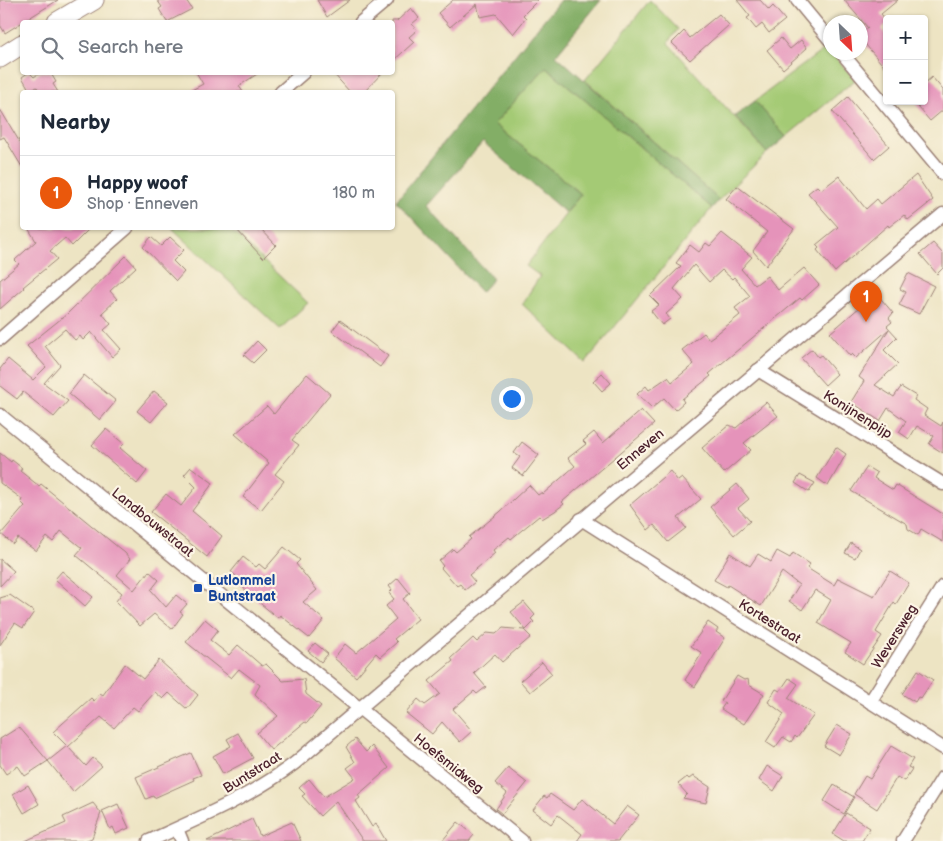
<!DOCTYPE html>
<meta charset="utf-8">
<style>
:root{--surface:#fff;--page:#f2f2f3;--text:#1f2937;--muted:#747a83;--line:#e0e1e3;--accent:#ea580c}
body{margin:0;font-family:"Balsamiq Sans",sans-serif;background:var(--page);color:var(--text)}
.controls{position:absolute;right:15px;top:15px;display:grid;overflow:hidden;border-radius:5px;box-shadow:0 1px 4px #0004}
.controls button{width:45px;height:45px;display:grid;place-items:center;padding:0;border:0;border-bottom:1px solid var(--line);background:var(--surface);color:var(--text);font:25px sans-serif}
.compass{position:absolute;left:823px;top:15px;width:45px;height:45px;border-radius:50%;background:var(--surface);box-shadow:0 1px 4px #0004;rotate:155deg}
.you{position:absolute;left:511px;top:398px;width:18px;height:18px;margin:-12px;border:4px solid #fff;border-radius:50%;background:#1a73e8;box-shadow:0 0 0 8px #1a73e833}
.badge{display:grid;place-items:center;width:32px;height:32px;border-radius:50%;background:var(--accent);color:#fff;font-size:16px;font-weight:700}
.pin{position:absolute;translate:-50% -41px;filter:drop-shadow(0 1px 2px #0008)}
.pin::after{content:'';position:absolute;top:26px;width:18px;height:15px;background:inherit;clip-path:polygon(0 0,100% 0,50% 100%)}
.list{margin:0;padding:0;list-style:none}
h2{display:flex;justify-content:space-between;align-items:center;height:65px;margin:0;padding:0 20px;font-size:21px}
h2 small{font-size:16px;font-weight:400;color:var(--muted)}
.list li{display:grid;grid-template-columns:32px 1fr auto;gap:15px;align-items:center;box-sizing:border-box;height:75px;padding:0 20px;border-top:1px solid var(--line)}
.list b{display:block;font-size:19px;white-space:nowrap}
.list p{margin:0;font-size:16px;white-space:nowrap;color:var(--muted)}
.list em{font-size:16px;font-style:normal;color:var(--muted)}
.icon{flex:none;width:28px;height:28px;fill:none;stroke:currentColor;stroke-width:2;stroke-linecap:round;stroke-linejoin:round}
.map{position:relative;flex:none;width:943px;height:841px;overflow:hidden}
.search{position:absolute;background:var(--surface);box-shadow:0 1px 4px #0004;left:20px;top:20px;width:375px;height:55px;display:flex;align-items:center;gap:12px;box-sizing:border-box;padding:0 18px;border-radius:5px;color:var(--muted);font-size:19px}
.panel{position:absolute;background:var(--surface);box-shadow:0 1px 4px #0004;left:20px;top:90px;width:375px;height:140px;border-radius:5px}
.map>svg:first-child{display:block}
.green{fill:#a4ca74;stroke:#777450}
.forest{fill:#83ae66;stroke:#666648}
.building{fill:#e593ba}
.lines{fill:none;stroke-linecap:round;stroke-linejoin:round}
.minor-casing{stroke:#9c8277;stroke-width:15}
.secondary-casing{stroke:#9c8277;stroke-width:21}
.minor{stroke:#fff;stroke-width:12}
.secondary{stroke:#fff;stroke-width:19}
.transit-dot{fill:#1a4fb4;stroke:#fcf5e5;stroke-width:2}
.labels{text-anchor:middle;stroke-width:4.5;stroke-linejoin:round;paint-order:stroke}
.street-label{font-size:14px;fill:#4a1f2b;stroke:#fcf5e5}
.transit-label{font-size:14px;font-weight:bold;fill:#164399;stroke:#fcf5e5;text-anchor:start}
</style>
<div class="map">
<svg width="943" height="841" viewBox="0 0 943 841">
<rect width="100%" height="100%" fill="#fcf5e5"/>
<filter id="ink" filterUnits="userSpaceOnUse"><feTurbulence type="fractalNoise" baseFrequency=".02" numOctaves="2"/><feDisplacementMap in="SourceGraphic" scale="10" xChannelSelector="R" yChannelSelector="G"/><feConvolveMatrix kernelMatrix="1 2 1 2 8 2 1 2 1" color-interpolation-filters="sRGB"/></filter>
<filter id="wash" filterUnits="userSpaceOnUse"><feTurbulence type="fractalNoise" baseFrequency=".0096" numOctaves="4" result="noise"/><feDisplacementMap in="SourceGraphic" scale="20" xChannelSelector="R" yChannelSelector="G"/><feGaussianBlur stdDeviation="1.12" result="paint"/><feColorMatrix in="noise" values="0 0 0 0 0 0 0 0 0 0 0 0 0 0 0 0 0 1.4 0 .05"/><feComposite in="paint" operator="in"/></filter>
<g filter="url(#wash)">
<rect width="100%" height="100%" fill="#ede4c3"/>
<g class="green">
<polygon points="650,0 678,29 668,43 767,153 719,200 585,80"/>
<polygon points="827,47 855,80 786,137 755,101"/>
<polygon points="546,67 712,208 585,363 522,304 540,276 526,266 581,194 494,124"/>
<polygon points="172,228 229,228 308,303 280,329"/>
</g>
<g class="forest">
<polygon points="560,0 601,0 556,55 719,200 712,208 546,67 494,124 581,194 566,213 483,142 426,206 493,279 481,292 396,201"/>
<polygon points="755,101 786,137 767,153 735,116"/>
</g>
<g id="blocks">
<g class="building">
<polygon points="0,0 58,0 5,33 0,25"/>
<polygon points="157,0 186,0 192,9 167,22 159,9 162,7"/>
<polygon points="317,0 350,0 327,17"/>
<polygon points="453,0 538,0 523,15 526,18 513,34 496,14 480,17 477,4 450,27 438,13"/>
<polygon points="737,0 760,0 769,10 773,6 785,20 769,33 762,24 756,29 747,18 750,16"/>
<polygon points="844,0 898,0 881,14 887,21 887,24 881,29 887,36 887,70 860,38 860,34 868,28"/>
<polygon points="411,8 419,18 412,24 417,30 409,37 414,42 392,62 392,21 397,21"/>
<polygon points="719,14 729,25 690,60 672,43 684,31 690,38"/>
<polygon points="781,38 790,49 801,40 807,48 783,69 767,50"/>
<polygon points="29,72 34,77 41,72 50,72 56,82 53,84 58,92 40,92 37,87 30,91 22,77"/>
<polygon points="196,72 260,72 239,86 243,92 188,92 203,84"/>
<polygon points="332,72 383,72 364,92 350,92"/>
<polygon points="932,77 943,90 943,110 930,121 913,101 924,101 924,84"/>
<polygon points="848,97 889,146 874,159 832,111"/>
<polygon points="0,109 22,146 22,167 4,137 0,139"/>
<polygon points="916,175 933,200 908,220 904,215 889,227 888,225 835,272 817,250 819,248 816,245 838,227 808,193 817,186 821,190 839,176 866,209 877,199 881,204"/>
<polygon points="737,186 794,229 766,266 753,251 767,232 726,199"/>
<polygon points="28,228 90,228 72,246 65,238 50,251 57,259 23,287 24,288 0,309 0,280 19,264 15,260 36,241"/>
<polygon points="235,228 260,228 276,245 263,258"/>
<polygon points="722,233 752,257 741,269 755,285 767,276 778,290 804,268 819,285 802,300 800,298 709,374 711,376 682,399 684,402 675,410 664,398 652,408 637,394 646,386 649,390 668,377 672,382 694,364 682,350 704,333 709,339 719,332 740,315 735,308 750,296 734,277 732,279 722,270 709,282 694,265 674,289 683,299 666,314 670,319 662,325 651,311 659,305 650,296 681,266 676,263 690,245 699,252 706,243 710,246"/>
<polygon points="151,237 161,246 170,237 184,250 173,261 184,272 176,281 143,247"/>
<polygon points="933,243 943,254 943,268 937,274 920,254"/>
<polygon points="126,256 136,267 110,291 117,299 102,313 111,324 104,330 121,349 112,357 91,332 83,340 80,336 75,340 65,329 45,346 60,365 44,383 68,401 54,417 23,392 17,399 0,386 0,369 8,359 33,380 46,367 27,346 67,314"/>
<polygon points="908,273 934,286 919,314 899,305 906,292 900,289"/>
<polygon points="876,293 893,313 889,318 892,322 887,326 897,337 884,350 898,364 875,385 894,397 901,387 916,396 914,400 927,409 924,415 941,426 943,422 943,453 929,444 934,436 917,426 909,439 899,432 906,421 888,408 880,421 851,402 864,381 859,377 889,329 856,358 852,354 850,356 830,333"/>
<polygon points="340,320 388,356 380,367 332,331"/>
<polygon points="257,341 266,350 253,363 244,355"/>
<polygon points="812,349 818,357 821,355 837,374 825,385 801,358"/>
<polygon points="602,373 611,383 602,391 593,381"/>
<polygon points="307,374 330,394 292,440 299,445 275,474 284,481 261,510 243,497 269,463 235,434 267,406 274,414"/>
<polygon points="84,375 116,401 100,420 69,394"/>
<polygon points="154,391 168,402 151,422 137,411"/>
<polygon points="766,402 778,416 744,443 751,450 724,473 702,448 729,425 736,428"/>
<polygon points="641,410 654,424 562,502 564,504 555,511 542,519 539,516 511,539 509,537 493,550 495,553 469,575 475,582 465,590 460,584 457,586 441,568 443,566 439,561 453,549 456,552 471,539 469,537 500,512 529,485 538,495 542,492 543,494 575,466 568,458 586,444 583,441 594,432 603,443"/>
<polygon points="106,429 124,444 120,448 147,471 137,484 92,445"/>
<polygon points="522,442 539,455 523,476 512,468 520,457 514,453"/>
<polygon points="836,447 846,454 828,486 817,478"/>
<polygon points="0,453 11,462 12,460 22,468 20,471 39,486 41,484 125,553 130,559 117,575 134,590 149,571 159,580 151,590 166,607 176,595 187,604 180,612 183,614 172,629 154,614 140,626 116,601 122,593 76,555 82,548 61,531 53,542 47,537 36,551 18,538 13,544 1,534 25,506 21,502 22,499 0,483"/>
<polygon points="191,467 213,483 192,511 222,536 207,557 151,512 166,494 181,506 196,487 184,475"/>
<polygon points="867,467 877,473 874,478 893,490 896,485 943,514 943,542 921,529 918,535 908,529 907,524 851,491"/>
<polygon points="670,471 678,481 682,478 701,499 678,518 686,528 668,542 654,525 648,530 630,505"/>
<polygon points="800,475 815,483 809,492 795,483"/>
<polygon points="737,484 749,499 738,508 750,521 734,535 710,507"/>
<polygon points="851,543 860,549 855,558 845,553"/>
<polygon points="284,547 300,560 296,564 317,590 303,602 324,620 309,638 280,615 278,618 261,604 237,582 240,579 231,572 243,557 256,567 259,564 265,569"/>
<polygon points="777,551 790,558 793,553 810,564 807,568 834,585 838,578 874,596 890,571 909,583 896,604 894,602 876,632 882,636 863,664 845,652 851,643 818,623 831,600 815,590 802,610 789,601 799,585 782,572 761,606 728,585 727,587 714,580 730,553 750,566 758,554 771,562"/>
<polygon points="0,559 14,571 0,586"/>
<polygon points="62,571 93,597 85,606 55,579"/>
<polygon points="398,578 410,593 403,599 418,619 394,639 397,642 380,657 376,653 356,677 334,658 345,644 356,653 396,619 386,606 394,599 389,593 392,590 389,586"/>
<polygon points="10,595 34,612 23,628 15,623 0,645 0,598"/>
<polygon points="524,602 535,615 531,619 534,622 526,630 511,612"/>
<polygon points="205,619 218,630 210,640 229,655 238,645 262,666 266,664 283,681 304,679 306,694 321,706 307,723 305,722 271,750 257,733 278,716 255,694 260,685 239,669 231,678 186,642"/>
<polygon points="708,622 718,629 716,632 725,638 695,687 685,680 702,653 691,646"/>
<polygon points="503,628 524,630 531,637 502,662 495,654 474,673 486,687 477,694 474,691 453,709 472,731 460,742 442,722 432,734 406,713 418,699 425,705 440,694 429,681 453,661 451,658 473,638 477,642 487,633 496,634"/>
<polygon points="315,643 328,654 321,662 308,651"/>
<polygon points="159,660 198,695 187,709 169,693 163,699 155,692 138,711 133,707 114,728 101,717 68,747 53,732 91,698 94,701 100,693 103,695 125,664 143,679"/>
<polygon points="542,662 552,674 530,692 520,681"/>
<polygon points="918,670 933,680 921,698 918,697 915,702 902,694"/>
<polygon points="737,676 744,680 748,679 749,685 764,694 744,724 721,709 725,703 721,701"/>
<polygon points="789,678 798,684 788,698 814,715 797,738 795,736 791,742 783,737 775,748 766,742 784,714 768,702 776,689 780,691"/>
<polygon points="837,725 852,734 839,755 824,746"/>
<polygon points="19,727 48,761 25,776 18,766 6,774 0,765 0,739"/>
<polygon points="238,733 253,758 223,774 213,756 231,746 227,739"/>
<polygon points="355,739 366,752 372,746 389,768 358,795 360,798 356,801 372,827 376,824 386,841 363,841 336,801 320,816 302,796 305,794 299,788 309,779 324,797 355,778 347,768 355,762 346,747"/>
<polygon points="67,746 86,766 93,758 102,766 73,792 48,761"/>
<polygon points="891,746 913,759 908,767 912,769 904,781 897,777 877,809 854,794 865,776 870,779"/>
<polygon points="191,753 201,775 193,778 194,780 154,798 153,796 146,799 136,777"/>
<polygon points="767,766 783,776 774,791 759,780"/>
<polygon points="508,768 527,783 502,814 496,809 507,793 495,783"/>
<polygon points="693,776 710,787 706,803 683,798 687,794 678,784 687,777 689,779"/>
<polygon points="28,785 39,804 24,813 13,794"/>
<polygon points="834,785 854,797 844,814 824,801"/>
<polygon points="550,794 573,810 582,799 613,824 627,806 639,815 618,841 577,841 582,834 558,815 551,824 533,810 544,796 547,798"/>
<polygon points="93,803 101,813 92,838 84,841 25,841 66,823 63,817"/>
<polygon points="118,804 129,828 116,834 113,827 110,829 102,811"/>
<polygon points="846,813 870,828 862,841 844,841 833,834"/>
<polygon points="252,819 260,836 292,822 301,841 207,841"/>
<polygon points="458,822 474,835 469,841 442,841"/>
</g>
</g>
</g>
<g filter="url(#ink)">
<use href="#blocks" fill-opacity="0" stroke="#9c8277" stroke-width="1"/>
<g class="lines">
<defs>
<g id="minor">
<polyline points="797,0 830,40"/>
<polyline points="361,22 387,0"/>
<polyline points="841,52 943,174"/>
<polyline points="281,92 304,72"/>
<polyline points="0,339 127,228"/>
<polyline points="758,370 943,484"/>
<polyline points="0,415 522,841"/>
<polyline points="581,519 943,748"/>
<polyline points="870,702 943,586"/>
<polyline points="177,829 182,841"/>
<path d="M149 841C200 818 250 797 295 763L943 214"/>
<polyline points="903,841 943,777"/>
</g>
<g id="secondary">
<polyline points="57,22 94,0"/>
<polyline points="0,58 22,44"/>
</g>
</defs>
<use href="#minor" class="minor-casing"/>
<use href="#secondary" class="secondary-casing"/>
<use href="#minor" class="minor"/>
<use href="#secondary" class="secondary"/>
</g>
</g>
<rect class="transit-dot" x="193" y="583" width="10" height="10" rx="2.5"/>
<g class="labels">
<g class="street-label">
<text transform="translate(858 414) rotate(32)" y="5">Konijnenpijp</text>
<text transform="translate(640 449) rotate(-40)" y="5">Enneven</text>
<text transform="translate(153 522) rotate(39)" y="5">Landbouwstraat</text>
<text transform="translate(770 621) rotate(32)" y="5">Kortestraat</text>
<text transform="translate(894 636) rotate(-58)" y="5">Weversweg</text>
<text transform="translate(449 763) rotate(39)" y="5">Hoefsmidweg</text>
<text transform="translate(252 772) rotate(-32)" y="5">Buntstraat</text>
</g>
<g class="transit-label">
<text x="208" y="585">Lutlommel<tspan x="208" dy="16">Buntstraat</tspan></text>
</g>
</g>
</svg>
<div class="controls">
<button>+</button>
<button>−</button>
</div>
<svg class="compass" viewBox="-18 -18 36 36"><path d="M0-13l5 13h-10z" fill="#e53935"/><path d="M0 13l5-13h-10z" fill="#747a83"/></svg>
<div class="you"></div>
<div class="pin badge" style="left:866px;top:322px">1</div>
<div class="search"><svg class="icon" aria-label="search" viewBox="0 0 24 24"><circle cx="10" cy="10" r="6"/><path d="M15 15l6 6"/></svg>Search here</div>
<section class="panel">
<h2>Nearby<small></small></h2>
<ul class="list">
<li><span class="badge">1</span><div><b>Happy woof</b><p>Shop · Enneven</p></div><em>180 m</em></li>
</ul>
</section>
</div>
